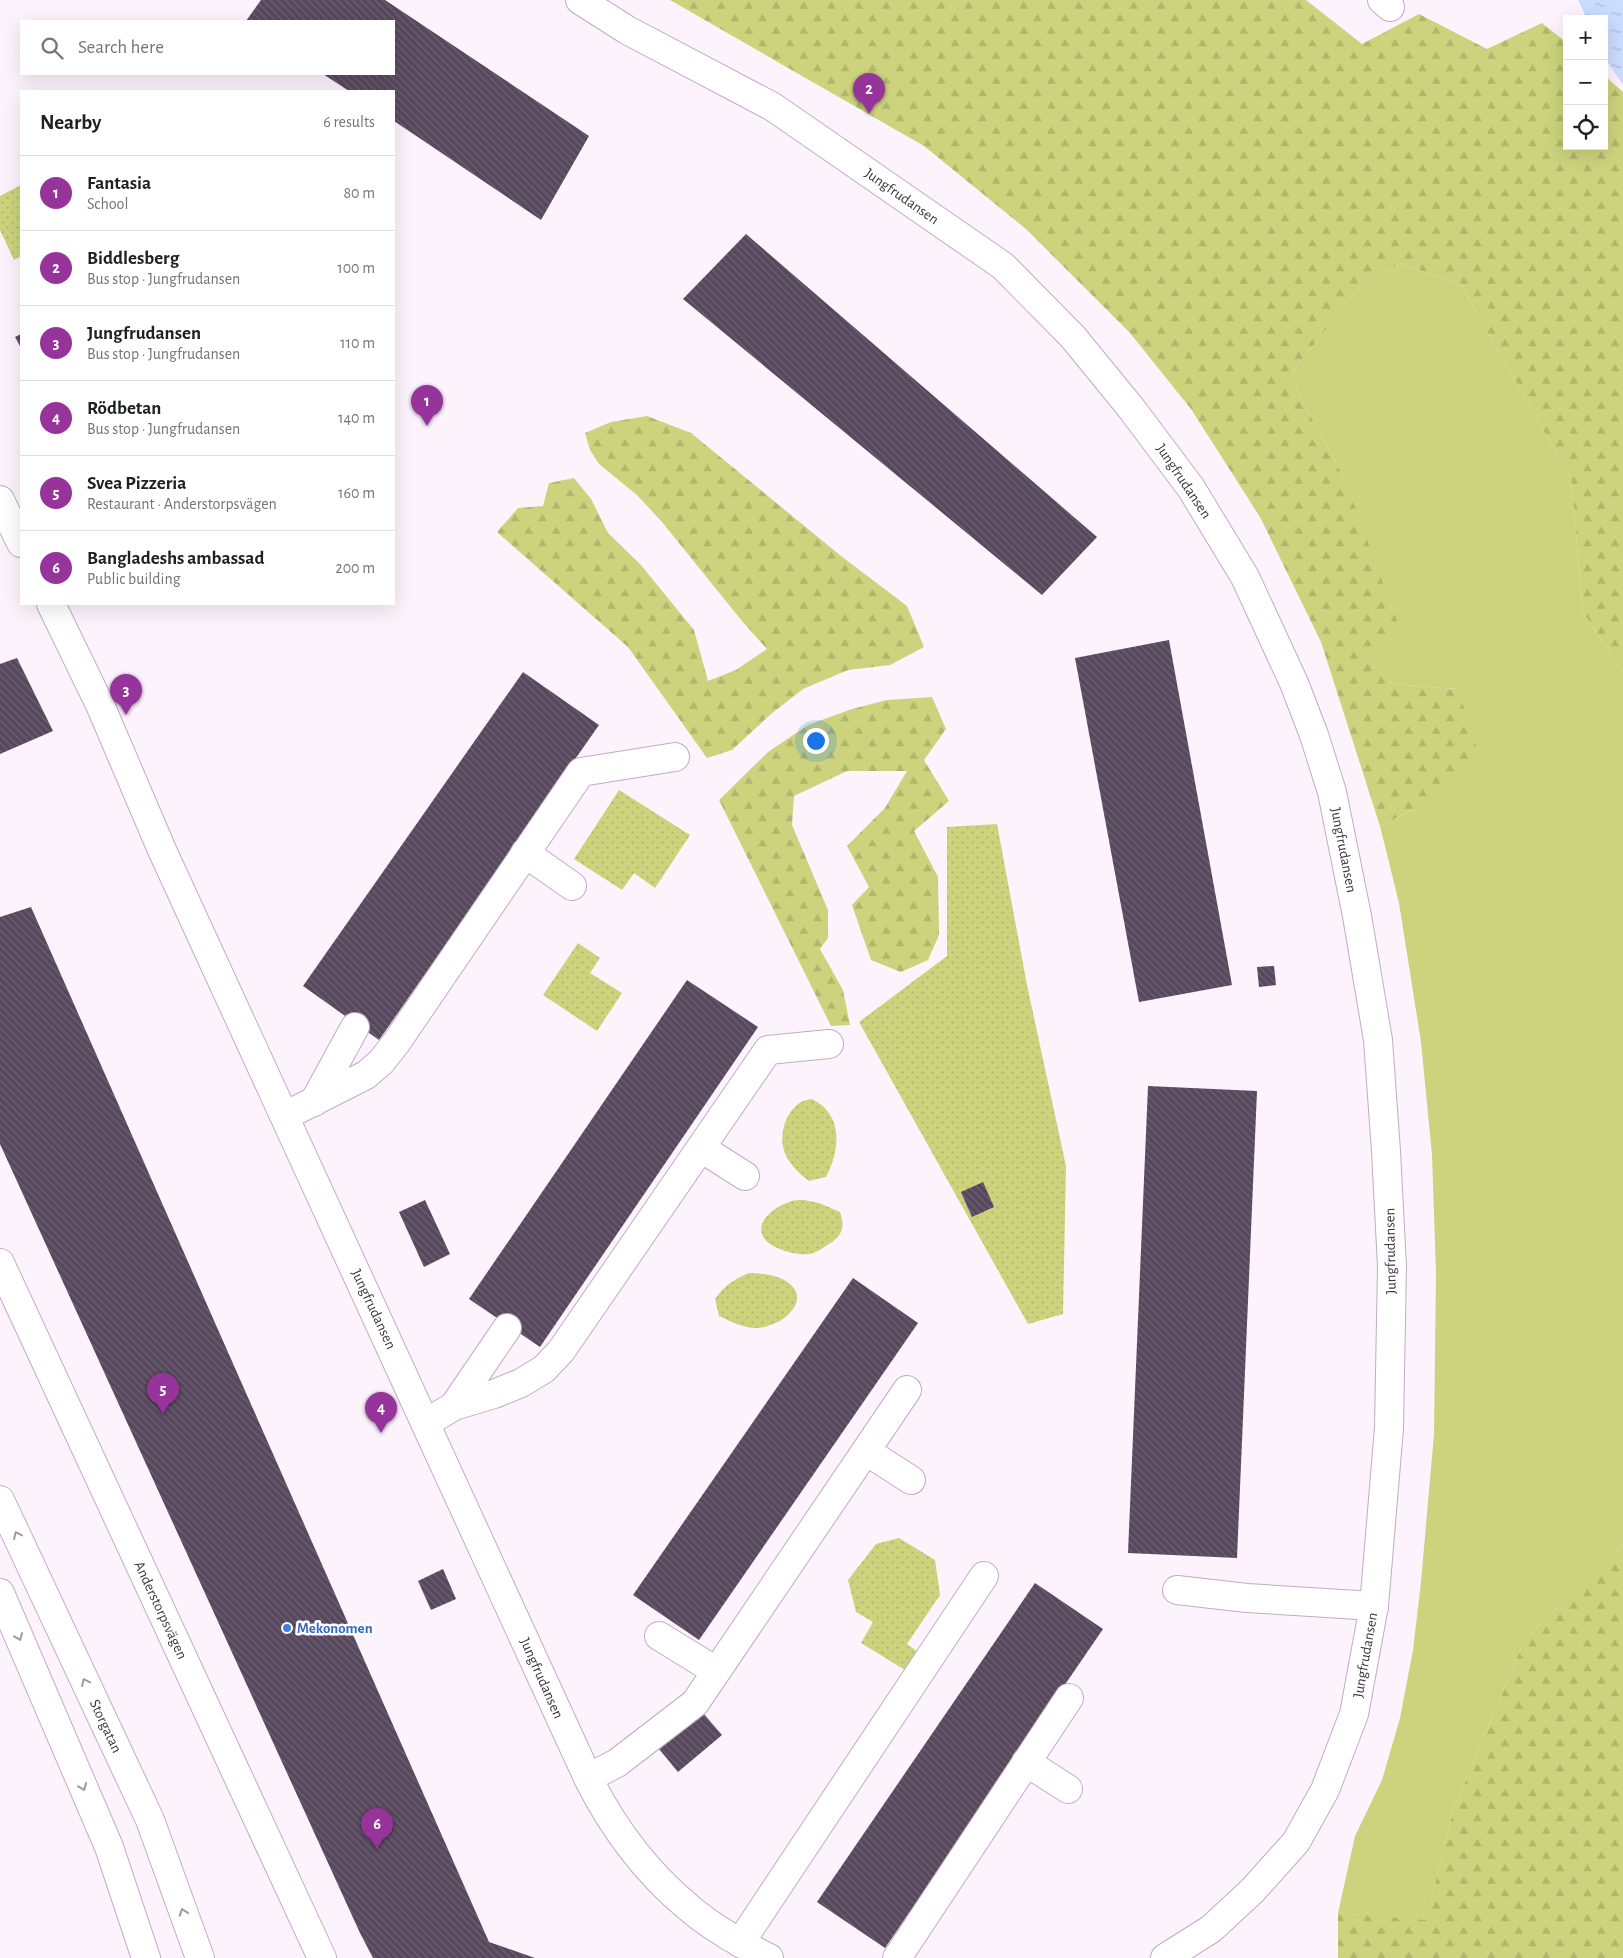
<!DOCTYPE html>
<meta charset="utf-8">
<style>
:root{--surface:#fff;--page:#f2f2f2;--text:#202124;--muted:#757577;--line:#e0e0e0;--accent:#96349c}
body{margin:0;font-family:"Alegreya Sans",sans-serif;background:var(--page);color:var(--text)}
.controls{position:absolute;right:15px;top:15px;display:grid;overflow:hidden;border-radius:0px;box-shadow:0 5px 20px #0002}
.controls button{width:45px;height:45px;display:grid;place-items:center;padding:0;border:0;border-bottom:1px solid var(--line);background:var(--surface);color:var(--text);font:25px sans-serif}
.you{position:absolute;left:815px;top:740px;width:18px;height:18px;margin:-12px;border:4px solid #fff;border-radius:50%;background:#1a73e8;box-shadow:0 0 0 8px #1a73e833}
.badge{display:grid;place-items:center;width:32px;height:32px;border-radius:50%;background:var(--accent);color:#fff;font-size:16px;font-weight:700}
.pin{position:absolute;translate:-50% -41px;filter:drop-shadow(0 1px 2px #0008)}
.pin::after{content:'';position:absolute;top:26px;width:18px;height:15px;background:inherit;clip-path:polygon(0 0,100% 0,50% 100%)}
.list{margin:0;padding:0;list-style:none}
h2{display:flex;justify-content:space-between;align-items:center;height:65px;margin:0;padding:0 20px;font-size:21px}
h2 small{font-size:16px;font-weight:400;color:var(--muted)}
.list li{display:grid;grid-template-columns:32px 1fr auto;gap:15px;align-items:center;box-sizing:border-box;height:75px;padding:0 20px;border-top:1px solid var(--line)}
.list b{display:block;font-size:19px;white-space:nowrap}
.list p{margin:0;font-size:16px;white-space:nowrap;color:var(--muted)}
.list em{font-size:16px;font-style:normal;color:var(--muted)}
.icon{flex:none;width:28px;height:28px;fill:none;stroke:currentColor;stroke-width:2;stroke-linecap:round;stroke-linejoin:round}
.map{position:relative;flex:none;width:1623px;height:1958px;overflow:hidden}
.search{position:absolute;background:var(--surface);box-shadow:0 5px 20px #0002;left:20px;top:20px;width:375px;height:55px;display:flex;align-items:center;gap:12px;box-sizing:border-box;padding:0 18px;border-radius:0px;color:var(--muted);font-size:19px}
.panel{position:absolute;background:var(--surface);box-shadow:0 5px 20px #0002;left:20px;top:90px;width:375px;height:515px;border-radius:0px}
.map>svg:first-child{display:block}
.grass{fill:#ccd37c}
.forest{fill:url(#forest-firs)}
.park{fill:url(#park-dots)}
.water{fill:url(#water-ripples)}
.building{fill:url(#building-back-hatch)}
.lines{fill:none;stroke-linecap:round;stroke-linejoin:round}
.minor-casing{stroke:#c1acc4;stroke-width:30}
.minor{stroke:#fff;stroke-width:28}
.oneway{stroke:#9e9a9f}
.shop-dot{fill:#3f7fe0;stroke:#fff;stroke-width:2}
.labels{text-anchor:middle;stroke-width:5;stroke-linejoin:round;paint-order:stroke}
.street-label{font-size:15px;fill:#3d353f;stroke:#fff}
.shop-label{font-size:15px;font-weight:bold;fill:#366cbe;stroke:#fff;text-anchor:start}
</style>
<div class="map">
<svg width="1623" height="1958" viewBox="0 0 1623 1958">
<defs>
<pattern id="forest-firs" width="22" height="20" patternUnits="userSpaceOnUse" patternTransform="scale(1.25)"><rect width="22" height="20" fill="#ccd37c"/><path d="M5 1l3.5 6h-7zM16 11l3.5 6h-7z" fill="#b0b66c"/></pattern>
<pattern id="park-dots" width="8" height="8" patternUnits="userSpaceOnUse" patternTransform="scale(1.25)"><rect width="8" height="8" fill="#ccd37c"/><path d="M2 2h.1M6 6h.1" fill="none" stroke="#b0b66c" stroke-width="1.8" stroke-linecap="round"/></pattern>
<pattern id="water-ripples" width="26" height="14" patternUnits="userSpaceOnUse" patternTransform="scale(1.25)"><rect width="26" height="14" fill="#cadcff"/><path d="M2 4q2-2 4 0t4 0M15 11q2-2 4 0t4 0" fill="none" stroke="#aebddc"/></pattern>
<pattern id="building-back-hatch" width="6" height="6" patternUnits="userSpaceOnUse" patternTransform="scale(1.25)"><rect width="6" height="6" fill="#58485e"/><path d="M-1 5l2 2M0 0l6 6M5-1l2 2" fill="none" stroke="#6e6073"/></pattern>
</defs>
<rect width="100%" height="100%" fill="#fcf3fd"/>
<polygon class="grass" points="1400,263 1461,285 1571,479 1583,612 1623,673 1623,1544 1525,1639 1454,1808 1426,1921 1338,1913 1355,1836 1382,1780 1400,1718 1413,1650 1421,1582 1434,1434 1436,1272 1432,1155 1421,1042 1399,903 1380,826 1415,809 1458,689 1393,684 1360,653 1344,477 1297,391 1293,371 1359,288"/>
<g class="forest">
<polygon points="670,0 1306,0 1362,44 1419,14 1487,49 1542,23 1567,43 1567,146 1604,146 1604,75 1623,92 1623,673 1583,612 1571,479 1461,285 1400,263 1359,288 1293,371 1297,391 1344,477 1399,626 1360,653 1393,684 1458,689 1478,752 1415,809 1380,826 1321,642 1260,517 1191,409 1130,333 1026,229 924,146"/>
<polygon points="647,416 691,433 841,556 907,606 924,647 890,665 848,670 803,689 771,714 732,750 707,758 628,647 497,532 518,508 543,506 549,483 574,478 591,499 608,533 640,564 694,630 708,681 736,670 767,649 742,621 662,522 637,495 599,464 590,450 585,433 611,422"/>
<polygon points="932,697 946,729 924,760 949,801 914,831 938,877 939,935 928,960 901,972 871,960 852,905 869,887 847,846 885,808 907,771 847,771 794,796 792,825 828,910 828,938 820,949 843,990 850,1025 831,1026 719,800 768,752 808,725 852,709 887,700"/>
<polygon points="1623,1544 1623,1958 1338,1958 1338,1913 1426,1920 1454,1808 1525,1639"/>
</g>
<g class="park">
<polygon points="21,185 21,256 14,260 0,230 0,196"/>
<polygon points="619,790 690,835 655,888 634,873 622,890 574,859"/>
<polygon points="997,824 1027,985 1066,1166 1063,1314 1028,1324 859,1022 947,956 947,827"/>
<polygon points="578,943 600,958 590,973 622,993 597,1031 543,995"/>
<path d="M812 1099C844 1115 840 1150 826 1177L809 1181C798 1173 786 1161 783 1147 779 1127 791 1100 812 1099Z"/>
<path d="M804 1200 819 1203 840 1212C845 1227 843 1235 829 1244 823 1248 816 1253 809 1254 796 1256 766 1248 762 1234 757 1219 777 1206 789 1202 793 1200 799 1200 804 1200Z"/>
<path d="M749 1273C762 1273 782 1275 792 1286 805 1299 791 1315 778 1322 771 1325 763 1328 756 1328 743 1328 730 1321 719 1316L715 1299C724 1286 734 1279 749 1273Z"/>
<polygon points="899,1538 935,1560 940,1595 907,1644 918,1652 905,1670 861,1643 873,1622 856,1612 848,1580 876,1544"/>
</g>
<polygon class="water" points="1578,0 1623,0 1623,85 1604,57 1604,19 1587,19"/>
<g class="building">
<polygon points="261,0 385,0 589,136 541,220 394,121 394,91 349,91 323,74 394,74 394,21 246,21"/>
<polygon points="746,234 1097,537 1042,595 683,299"/>
<polygon points="21,334 21,348 15,337"/>
<polygon points="1169,640 1232,985 1139,1002 1075,658"/>
<polygon points="17,658 53,731 0,754 0,664"/>
<polygon points="523,672 599,725 379,1040 303,986"/>
<polygon points="31,907 489,1942 535,1958 373,1958 360,1933 0,1144 0,917"/>
<polygon points="1274,966 1276,985 1259,987 1257,967"/>
<polygon points="687,980 758,1027 540,1347 469,1299"/>
<polygon points="1148,1086 1257,1091 1237,1558 1128,1553"/>
<polygon points="983,1182 994,1207 972,1217 961,1192"/>
<polygon points="425,1200 450,1254 424,1267 399,1212"/>
<polygon points="853,1278 918,1323 699,1640 633,1595"/>
<polygon points="443,1569 456,1599 431,1610 418,1581"/>
<polygon points="1035,1583 1103,1629 885,1948 817,1902"/>
<polygon points="703,1713 722,1735 678,1772 659,1749"/>
</g>
<g class="lines">
<defs>
<g id="minor">
<polyline points="580,0 627,30 773,107 1003,266 1073,337 1131,408 1191,488 1245,577 1294,683 1314,735 1332,792 1357,916 1378,1040 1386,1151 1392,1266 1389,1428 1374,1606 1354,1714 1325,1790 1296,1842 1252,1891 1211,1929 1165,1958"/>
<polyline points="1382,0 1390,7"/>
<polyline points="0,500 21,543"/>
<path d="M51 604 101 707 162 850 588 1778C612 1826 646 1872 688 1907 712 1928 741 1944 769 1958"/>
<polyline points="525,853 572,886"/>
<polyline points="314,1102 355,1027"/>
<polyline points="285,1116 366,1075 381,1062 396,1043 581,772 675,757"/>
<polyline points="701,1148 745,1176"/>
<polyline points="0,1263 322,1958"/>
<polyline points="454,1406 507,1328"/>
<polyline points="426,1423 454,1406 494,1394 521,1383 544,1369 561,1351 768,1050 829,1044"/>
<polyline points="866,1451 911,1480"/>
<polyline points="0,1500 150,1820 200,1958"/>
<polyline points="1177,1590 1247,1598 1374,1606"/>
<polyline points="0,1593 109,1847 146,1958"/>
<polyline points="659,1636 716,1671"/>
<polyline points="1026,1762 1068,1789"/>
<polyline points="588,1778 617,1763 695,1703 907,1390"/>
<polyline points="740,1943 984,1576"/>
<polyline points="897,1958 1069,1698"/>
</g>
</defs>
<use href="#minor" class="minor-casing"/>
<use href="#minor" class="minor"/>
</g>
<defs><path id="oneway-chevron" d="M-2-3.5L2.5 0L-2 3.5" fill="none" stroke-width="1.6" stroke-linecap="round" stroke-linejoin="round" transform="scale(1.25)"/></defs>
<g class="oneway">
<use href="#oneway-chevron" transform="translate(17 1535) rotate(-115)"/>
<use href="#oneway-chevron" transform="translate(19 1637) rotate(67)"/>
<use href="#oneway-chevron" transform="translate(85 1682) rotate(-115)"/>
<use href="#oneway-chevron" transform="translate(83 1787) rotate(67)"/>
<use href="#oneway-chevron" transform="translate(183 1912) rotate(-110)"/>
</g>
<circle class="shop-dot" cx="287" cy="1628" r="5"/>
<g class="labels">
<g class="street-label">
<text transform="translate(902 196) rotate(35)" y="5">Jungfrudansen</text>
<text transform="translate(1184 481) rotate(56)" y="5">Jungfrudansen</text>
<text transform="translate(1344 850) rotate(79)" y="5">Jungfrudansen</text>
<text transform="translate(1390 1251) rotate(-91)" y="5">Jungfrudansen</text>
<text transform="translate(374 1309) rotate(65)" y="5">Jungfrudansen</text>
<text transform="translate(161 1610) rotate(65)" y="5">Anderstorpsvägen</text>
<text transform="translate(1365 1655) rotate(-80)" y="5">Jungfrudansen</text>
<text transform="translate(542 1678) rotate(66)" y="5">Jungfrudansen</text>
<text transform="translate(106 1726) rotate(65)" y="5">Storgatan</text>
</g>
<g class="shop-label">
<text x="297" y="1633">Mekonomen</text>
</g>
</g>
</svg>
<div class="controls">
<button>+</button>
<button>−</button>
<button><svg class="icon" aria-label="locate" viewBox="0 0 24 24"><circle cx="12" cy="12" r="6"/><path d="M12 2v4M12 18v4M2 12h4M18 12h4"/></svg></button>
</div>
<div class="you"></div>
<div class="pin badge" style="left:427px;top:426px">1</div>
<div class="pin badge" style="left:869px;top:114px">2</div>
<div class="pin badge" style="left:126px;top:715px">3</div>
<div class="pin badge" style="left:381px;top:1433px">4</div>
<div class="pin badge" style="left:163px;top:1414px">5</div>
<div class="pin badge" style="left:377px;top:1849px">6</div>
<div class="search"><svg class="icon" aria-label="search" viewBox="0 0 24 24"><circle cx="10" cy="10" r="6"/><path d="M15 15l6 6"/></svg>Search here</div>
<section class="panel">
<h2>Nearby<small>6 results</small></h2>
<ul class="list">
<li><span class="badge">1</span><div><b>Fantasia</b><p>School</p></div><em>80 m</em></li>
<li><span class="badge">2</span><div><b>Biddlesberg</b><p>Bus stop · Jungfrudansen</p></div><em>100 m</em></li>
<li><span class="badge">3</span><div><b>Jungfrudansen</b><p>Bus stop · Jungfrudansen</p></div><em>110 m</em></li>
<li><span class="badge">4</span><div><b>Rödbetan</b><p>Bus stop · Jungfrudansen</p></div><em>140 m</em></li>
<li><span class="badge">5</span><div><b>Svea Pizzeria</b><p>Restaurant · Anderstorpsvägen</p></div><em>160 m</em></li>
<li><span class="badge">6</span><div><b>Bangladeshs ambassad</b><p>Public building</p></div><em>200 m</em></li>
</ul>
</section>
</div>
